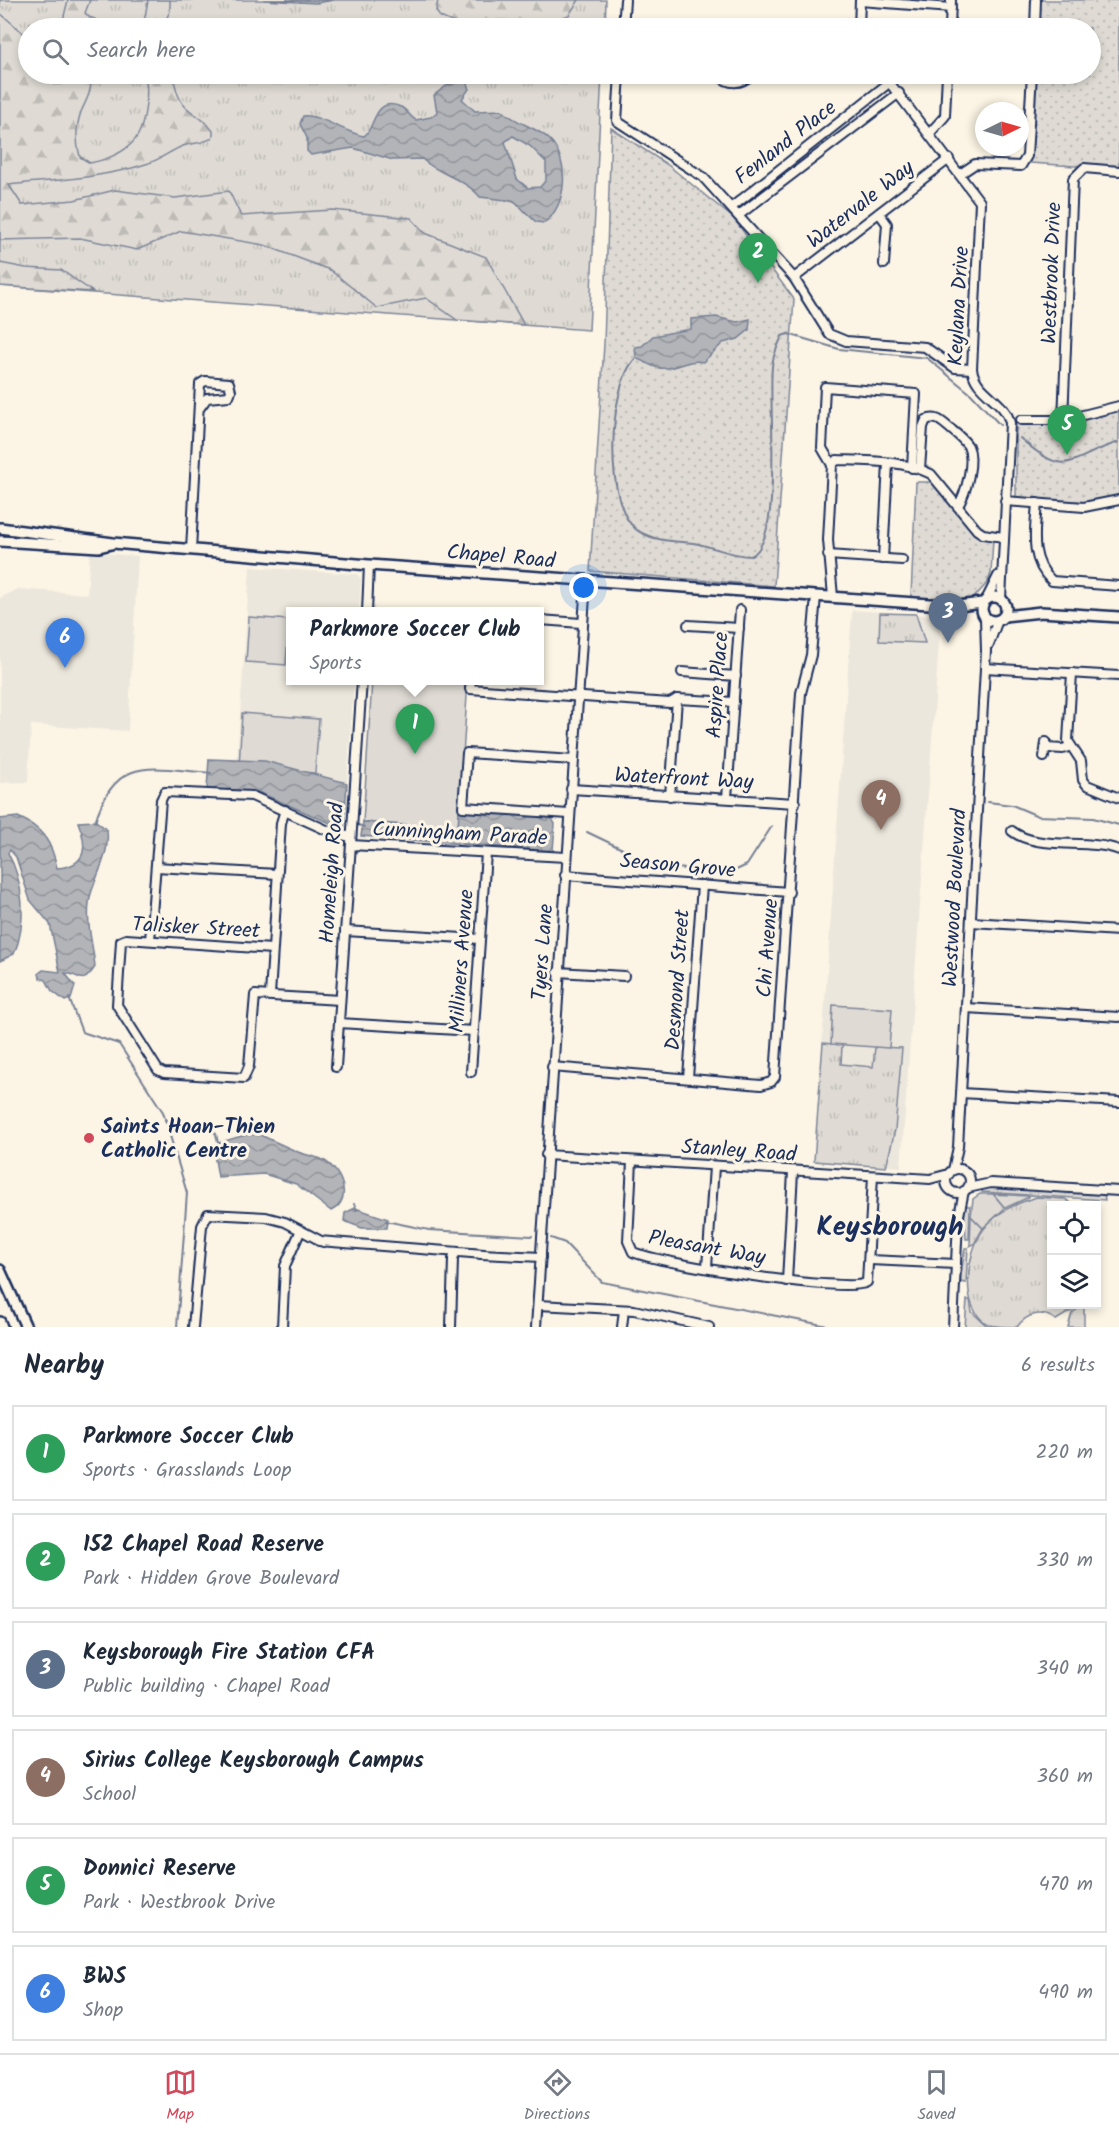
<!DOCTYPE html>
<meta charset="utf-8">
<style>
:root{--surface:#fff;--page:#f2f2f3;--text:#1f2937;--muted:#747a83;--line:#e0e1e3;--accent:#d1495b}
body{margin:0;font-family:Kalam,sans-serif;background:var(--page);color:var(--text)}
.controls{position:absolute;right:18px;bottom:18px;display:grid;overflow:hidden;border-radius:0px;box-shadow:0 3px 9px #0003}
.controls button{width:54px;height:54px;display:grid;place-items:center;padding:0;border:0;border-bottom:2px solid var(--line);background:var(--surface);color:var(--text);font:30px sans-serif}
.compass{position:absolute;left:975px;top:102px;width:54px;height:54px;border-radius:50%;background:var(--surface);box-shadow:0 3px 9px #0003;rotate:85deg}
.you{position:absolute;left:584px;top:588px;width:21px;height:21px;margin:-15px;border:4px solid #fff;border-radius:50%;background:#1a73e8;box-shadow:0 0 0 9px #1a73e833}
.badge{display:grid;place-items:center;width:39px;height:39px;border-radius:50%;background:var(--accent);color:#fff;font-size:20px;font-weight:700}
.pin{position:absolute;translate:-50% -50px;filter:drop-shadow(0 2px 3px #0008)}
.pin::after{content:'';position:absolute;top:32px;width:21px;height:18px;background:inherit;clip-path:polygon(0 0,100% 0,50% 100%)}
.popup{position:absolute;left:286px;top:607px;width:258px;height:78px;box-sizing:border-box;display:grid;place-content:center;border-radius:0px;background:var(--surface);filter:drop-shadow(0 2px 4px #0005);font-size:20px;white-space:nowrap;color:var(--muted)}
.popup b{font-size:22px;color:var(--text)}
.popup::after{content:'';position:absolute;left:50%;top:100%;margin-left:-12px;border:12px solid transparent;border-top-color:var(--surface)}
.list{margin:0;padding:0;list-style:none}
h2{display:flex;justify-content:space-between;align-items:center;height:78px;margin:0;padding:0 24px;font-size:26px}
h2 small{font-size:20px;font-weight:400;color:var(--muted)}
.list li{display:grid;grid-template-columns:39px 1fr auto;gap:18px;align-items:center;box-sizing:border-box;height:96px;margin:0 12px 12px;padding:0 12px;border:2px solid var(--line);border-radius:0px}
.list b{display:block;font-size:22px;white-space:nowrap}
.list p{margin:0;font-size:20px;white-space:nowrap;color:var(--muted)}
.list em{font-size:20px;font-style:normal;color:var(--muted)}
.icon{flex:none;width:33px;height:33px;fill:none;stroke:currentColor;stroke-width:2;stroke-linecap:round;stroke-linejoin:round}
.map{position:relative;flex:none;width:1119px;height:1327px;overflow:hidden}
.search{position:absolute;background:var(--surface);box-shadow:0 3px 9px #0003;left:18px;right:18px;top:18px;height:66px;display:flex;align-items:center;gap:15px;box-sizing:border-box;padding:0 21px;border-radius:33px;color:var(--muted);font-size:22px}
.sheet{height:726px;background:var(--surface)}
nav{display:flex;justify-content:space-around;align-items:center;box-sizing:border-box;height:84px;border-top:2px solid var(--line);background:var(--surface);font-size:16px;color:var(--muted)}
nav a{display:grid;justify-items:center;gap:3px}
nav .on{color:var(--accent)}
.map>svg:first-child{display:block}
.built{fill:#ece7dc}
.grass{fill:url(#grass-tufts);stroke:#7d8599;stroke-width:1.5}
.forest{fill:url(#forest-firs);stroke:#7d8599;stroke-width:1.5}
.park{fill:url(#park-dots);stroke:#7d8599;stroke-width:1.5}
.garden{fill:#dfdbd4;stroke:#7d8599;stroke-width:1.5}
.water{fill:url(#water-waves);stroke:#767f94;stroke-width:1.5;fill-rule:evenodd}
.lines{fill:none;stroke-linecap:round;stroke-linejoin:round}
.stream{stroke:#767f94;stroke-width:2}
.minor-casing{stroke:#1b2f5e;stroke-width:12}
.major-casing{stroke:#1b2f5e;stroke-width:14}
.minor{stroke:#fcf5e5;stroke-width:8}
.major{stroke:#fcf5e5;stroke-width:9}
.poi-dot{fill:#d1495b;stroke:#fcf5e5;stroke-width:2}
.labels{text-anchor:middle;stroke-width:6;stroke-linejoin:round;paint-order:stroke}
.street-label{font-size:21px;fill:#1b2f5e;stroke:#fcf5e5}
.poi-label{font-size:21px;font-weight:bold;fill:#1b2f5e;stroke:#fcf5e5;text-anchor:start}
.district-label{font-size:27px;font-weight:bold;fill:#1b2f5e;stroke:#fcf5e5}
</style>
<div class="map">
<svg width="1119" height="1327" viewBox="0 0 1119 1327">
<defs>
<pattern id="grass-tufts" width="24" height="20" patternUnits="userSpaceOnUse" patternTransform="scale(1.5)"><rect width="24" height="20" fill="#dfdbd4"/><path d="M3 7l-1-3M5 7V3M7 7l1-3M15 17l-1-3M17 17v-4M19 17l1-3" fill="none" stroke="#bfbcb8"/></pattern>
<pattern id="forest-firs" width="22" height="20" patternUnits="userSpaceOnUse" patternTransform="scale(1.5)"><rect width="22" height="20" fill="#dfdbd4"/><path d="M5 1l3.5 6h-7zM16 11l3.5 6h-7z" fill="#bfbcb8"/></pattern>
<pattern id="park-dots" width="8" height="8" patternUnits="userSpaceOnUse" patternTransform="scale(1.5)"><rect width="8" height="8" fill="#dfdbd4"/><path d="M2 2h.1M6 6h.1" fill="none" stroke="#bfbcb8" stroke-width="1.8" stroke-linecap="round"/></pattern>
<pattern id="water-waves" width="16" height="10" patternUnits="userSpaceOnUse" patternTransform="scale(1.5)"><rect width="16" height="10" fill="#b2b4b8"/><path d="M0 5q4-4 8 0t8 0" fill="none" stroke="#909399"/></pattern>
</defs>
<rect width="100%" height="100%" fill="#fcf5e5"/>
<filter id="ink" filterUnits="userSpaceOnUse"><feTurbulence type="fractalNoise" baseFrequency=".0167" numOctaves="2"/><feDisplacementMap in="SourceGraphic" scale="12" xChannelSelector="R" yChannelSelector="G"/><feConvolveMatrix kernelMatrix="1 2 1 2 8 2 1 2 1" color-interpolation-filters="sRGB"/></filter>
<g filter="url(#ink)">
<g class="built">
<polygon points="90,552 138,556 128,731 31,725 28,782 0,783 0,598 18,589 87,594"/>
<polygon points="250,567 357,574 361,579 359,611 290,612 290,680 354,681 347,783 307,780 237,759"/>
<polygon points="852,610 941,616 901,1167 814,1161"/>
</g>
<g class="grass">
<polygon points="0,0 606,0 605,28 28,28 28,74 602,74 589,330 0,286"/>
<polygon points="880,613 916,614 925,643 879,641"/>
<polygon points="823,1043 842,1045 841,1064 873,1067 875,1047 902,1048 895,1130 886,1167 814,1161"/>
<polygon points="983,1187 1104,1194 1105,1200 982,1192"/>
<polygon points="993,1194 1029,1196 1029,1197 1005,1208"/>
<path d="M1037 1197 1065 1199 1074 1205 1052 1206V1304L1081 1305 1056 1320C1042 1310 1027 1313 1017 1327 1008 1327 998 1327 989 1325 958 1309 967 1252 983 1230 997 1211 1017 1203 1037 1197Z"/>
<polygon points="964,1206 970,1206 969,1239 966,1239"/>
<polygon points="971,1216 983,1228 974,1244 970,1246"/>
<polygon points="965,1248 968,1248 966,1283 960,1282"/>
<polygon points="967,1300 970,1300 972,1312 988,1327 965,1327"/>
<polygon points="1084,1305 1084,1327 1068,1327 1072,1313"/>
</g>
<g class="forest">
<polygon points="68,0 90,0 85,13 89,17 95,19 97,28 61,28"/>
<polygon points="148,0 170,0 170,11 162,28 143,28"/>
<polygon points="438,0 579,0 569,15 549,22 497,20 486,28 466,28 440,17 436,11"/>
<path d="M0 13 28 37V74H79L82 80 91 84C90 96 85 102 81 112 76 126 76 143 80 157L90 163C105 160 122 154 133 142 145 130 150 90 144 74H173C180 118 192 104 213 131V137C205 144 193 142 183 146 170 151 160 160 146 164 102 178 54 180 9 185L22 205 74 200 115 190 175 198 229 191 241 216 332 210 411 218 425 233 486 257 524 325 457 320 426 298 377 308 330 270 264 245 181 231 137 250 80 238 0 240Z"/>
<polygon points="0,263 26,268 61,270 93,292 0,286"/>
</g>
<g class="park">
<polygon points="1038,0 1119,0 1119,169 1030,163 1034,74 1090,74 1090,28 1037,28"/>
<polygon points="611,128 668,165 733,218 794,299 774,586 590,571 604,344"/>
<polygon points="1119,410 1119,496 1086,503 1016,498 1016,423 1055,424"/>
<polygon points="916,482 934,482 982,537 993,539 991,573 988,582 971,601 911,597"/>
</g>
<g class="garden">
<polygon points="249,617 289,620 286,665 246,662"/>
<polygon points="372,681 468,681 458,829 363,822"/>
<polygon points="242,713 319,719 315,773 239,768"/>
<polygon points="833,1005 892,1009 889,1048 831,1044"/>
<polygon points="980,1194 993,1194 1005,1208 983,1228 971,1216 973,1199"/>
</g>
<g class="water">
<polygon points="264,0 334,0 316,3"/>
<path d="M466 81 469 89 462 99 475 111 502 110C516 124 537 127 549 139 570 159 568 206 544 223L536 222 514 201 480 197C466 179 439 175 422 159L393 160 353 148 311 155 307 151V138L300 124 303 116C316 113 349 134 364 136 375 130 373 95 401 107 407 110 410 117 416 120L431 117 437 112 434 95 449 84ZM513 136 530 146 546 162V180L540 187 528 188 517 179 505 142Z"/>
<path d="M716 317 737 322 750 319 749 330 738 339 723 343 703 362C687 358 675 371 659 368 652 367 643 361 636 358L635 347 642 346 653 336 691 329V319Z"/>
<polygon points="209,759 265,761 347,783 344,829 258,792 207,789"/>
<polygon points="459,811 551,817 555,824 553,851 361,836 363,822 458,829"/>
<path d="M18 817C43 828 52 843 57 868 89 866 87 844 78 822L96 821 107 830C110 855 96 874 90 897 85 922 93 943 95 967 81 988 81 974 65 973L75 986 71 999 65 1001 52 991 46 980 40 978 39 973 43 970 60 972 50 924 30 900 16 857 10 850 8 853C24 882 27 924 14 954L0 961V819Z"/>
<path d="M258 1134C272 1140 284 1146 298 1152 305 1155 314 1156 321 1159 340 1167 355 1200 331 1211L296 1184 264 1174 218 1177 214 1154 218 1143 245 1135Z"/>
<polygon points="355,1208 388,1219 387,1228 362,1228 344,1221 345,1213"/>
</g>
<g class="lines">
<g class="stream">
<path d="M636 358C608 384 602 511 640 532 658 542 675 541 693 543 713 546 730 556 751 556 784 541 768 402 772 367 772 357 778 346 782 336L788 334 839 349 927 358 971 394 1000 425"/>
<path d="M1020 438C1069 481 1067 458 1119 442"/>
<polyline points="988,802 1012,805 1038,816 1093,818 1119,825"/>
<path d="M95 822C116 753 153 769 211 773"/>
<polyline points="358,825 364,827"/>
<polyline points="587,832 660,867 732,872 747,865 772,826"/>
<polyline points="69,998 82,1032 119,1044 163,1112 187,1193 177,1327"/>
<polyline points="165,1120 176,1121"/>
<polyline points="206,1123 216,1134 218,1143 220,1144"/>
<polyline points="354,1204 357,1210"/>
<polyline points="386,1221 429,1230 532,1236"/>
<polyline points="551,1238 565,1243 602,1282 833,1327"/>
</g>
<defs>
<g id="minor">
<polyline points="860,1 951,8"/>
<polyline points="623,28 625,0"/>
<polyline points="859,28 860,0"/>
<polyline points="950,28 951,0"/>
<polyline points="1035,28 1036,0"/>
<polyline points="620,74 617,121 703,177 794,278 829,334 846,341 925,347 955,368 972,369"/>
<path d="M717 74C729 85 741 85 752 74"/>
<path d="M883 74 980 202 972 369C976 394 1005 399 1010 423L1001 599"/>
<polyline points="929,134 945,116 947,74"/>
<polyline points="960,174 975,164 1021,166 1027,156 1032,74"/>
<polyline points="732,207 890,82"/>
<polyline points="879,213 887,224 884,264"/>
<polyline points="739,215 899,93"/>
<polyline points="794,278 949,159"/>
<polyline points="1021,420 1063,420 1119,406"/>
<polyline points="1063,420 1073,179 1084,168 1119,171"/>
<polyline points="832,465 822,448 825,387 916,394 912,468"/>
<path d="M920 469 923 427 926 420C935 416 940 420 947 426 954 432 963 438 968 446 975 461 966 493 958 506"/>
<polyline points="1005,501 1084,507 1119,500"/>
<path d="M1037 503C1035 531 1029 560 1052 581L1119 586"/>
<polyline points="191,550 200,384 205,381 229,383 231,391 229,396 207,398 199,409"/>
<polyline points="828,555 902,560"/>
<polyline points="883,559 888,463"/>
<path d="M833 597 828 540 832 465 837 460C868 461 903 460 931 474L977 530 983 534 1003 537"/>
<polyline points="987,598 998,576"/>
<polyline points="367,612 369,565"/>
<polyline points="540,620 581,623"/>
<polyline points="688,625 739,628"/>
<polyline points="989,644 998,620"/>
<polyline points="985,668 1119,676"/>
<polyline points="682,672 736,676"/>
<polyline points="1072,673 1068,741 1081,761 1083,780 1087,785 1119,798"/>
<polyline points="471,680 470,689 670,703 677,699 734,702"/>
<polyline points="1047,748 1063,749 1071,746"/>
<polyline points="1044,757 1046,742"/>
<polyline points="571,789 795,803"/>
<polyline points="670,796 677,699"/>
<polyline points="727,798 740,610"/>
<polyline points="569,814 463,807 467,753 573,760"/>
<path d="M1012 831C1037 851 1087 838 1119 850"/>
<polyline points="351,845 566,857"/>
<polyline points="156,867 277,874"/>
<polyline points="565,875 789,892"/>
<polyline points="971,922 1119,931"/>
<polyline points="345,931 480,939"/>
<polyline points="150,940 161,800 165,792 252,796 333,833 351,837"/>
<polyline points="272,949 126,939 121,941 117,1005 158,1070 164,1073 244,1078 249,1066 255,995 340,1000"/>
<polyline points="558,972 624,976"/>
<polyline points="270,995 281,823 285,810"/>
<polyline points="966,1008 1119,1017"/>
<polyline points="339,1023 474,1031"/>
<polyline points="336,1067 362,680"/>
<polyline points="552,1067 761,1085 771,1082 775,1077 801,693 811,655 816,596"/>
<polyline points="471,1072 486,853"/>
<polyline points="688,1078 702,885"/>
<polyline points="961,1093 1119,1102"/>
<polyline points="546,1155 930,1179 949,1174"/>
<path d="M632 1161 628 1241 633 1252C657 1263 852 1295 867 1282L873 1176"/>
<circle cx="958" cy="1181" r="12"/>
<polyline points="953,1170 958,1147 986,651 985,618"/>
<polyline points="968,1188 991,1183 1119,1191"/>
<polyline points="319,1241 484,1254"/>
<polyline points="481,1254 541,1257"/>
<polyline points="870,1260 956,1264"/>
<polyline points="707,1267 714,1167"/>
<polyline points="787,1281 793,1172"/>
<polyline points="538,1305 634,1310 709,1327"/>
<polyline points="193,1327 202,1226 208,1214 266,1217 285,1222 323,1242"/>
<polyline points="282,1327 285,1266 300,1232"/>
<polyline points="451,1327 453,1259 456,1252"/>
<polyline points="536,1327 586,581"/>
<polyline points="622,1327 624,1310"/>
<polyline points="953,1327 958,1220 964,1191"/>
</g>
<g id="major">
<polyline points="0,528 113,543 369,565 958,606 982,603"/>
<polyline points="0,541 99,547 111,544"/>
<circle cx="994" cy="609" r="12"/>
<polyline points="1004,616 1041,612 1119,617"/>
<polyline points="0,1270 26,1327"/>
<polyline points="0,1322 2,1327"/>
</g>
</defs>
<use href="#minor" class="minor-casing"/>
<use href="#major" class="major-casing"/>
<use href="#minor" class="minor"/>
<use href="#major" class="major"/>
</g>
</g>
<circle class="poi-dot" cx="89" cy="1138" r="6"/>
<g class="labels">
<g class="street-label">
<text transform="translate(785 142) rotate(-38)" y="7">Fenland Place</text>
<text transform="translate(860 204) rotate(-38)" y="7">Watervale Way</text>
<text transform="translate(1051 273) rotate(-88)" y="7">Westbrook Drive</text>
<text transform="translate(958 306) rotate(-87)" y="7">Keylana Drive</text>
<text transform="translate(501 556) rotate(5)" y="7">Chapel Road</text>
<text transform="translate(717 685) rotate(-86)" y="7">Aspire Place</text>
<text transform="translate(684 778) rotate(3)" y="7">Waterfront Way</text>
<text transform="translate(460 833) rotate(3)" y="7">Cunningham Parade</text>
<text transform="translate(678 865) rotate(5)" y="7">Season Grove</text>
<text transform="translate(331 873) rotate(-86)" y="7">Homeleigh Road</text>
<text transform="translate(954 898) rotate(-87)" y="7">Westwood Boulevard</text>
<text transform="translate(196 927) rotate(3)" y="7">Talisker Street</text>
<text transform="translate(767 948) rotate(-86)" y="7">Chi Avenue</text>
<text transform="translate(542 952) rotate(-86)" y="7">Tyers Lane</text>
<text transform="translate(461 961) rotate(-86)" y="7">Milliners Avenue</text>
<text transform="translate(677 980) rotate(-86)" y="7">Desmond Street</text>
<text transform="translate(739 1150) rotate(4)" y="7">Stanley Road</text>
<text transform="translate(707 1247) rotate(10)" y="7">Pleasant Way</text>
</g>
<g class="poi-label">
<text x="101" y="1133">Saints Hoan-Thien<tspan x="101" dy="24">Catholic Centre</tspan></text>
</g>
<g class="district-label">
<text x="890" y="1235">Keysborough</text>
</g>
</g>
</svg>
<div class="controls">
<button><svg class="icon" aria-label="locate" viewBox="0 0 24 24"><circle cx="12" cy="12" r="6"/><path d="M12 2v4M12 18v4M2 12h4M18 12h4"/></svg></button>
<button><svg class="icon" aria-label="layers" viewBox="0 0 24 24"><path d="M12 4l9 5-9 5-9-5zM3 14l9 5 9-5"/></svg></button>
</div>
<svg class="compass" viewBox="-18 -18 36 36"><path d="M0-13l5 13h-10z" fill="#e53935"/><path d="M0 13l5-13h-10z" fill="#747a83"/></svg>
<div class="you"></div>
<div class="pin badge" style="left:415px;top:754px;background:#2e9e5b">1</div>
<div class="popup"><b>Parkmore Soccer Club</b>Sports</div>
<div class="pin badge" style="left:758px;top:283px;background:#2e9e5b">2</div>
<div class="pin badge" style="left:948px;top:643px;background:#5c6f8a">3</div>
<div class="pin badge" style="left:881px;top:830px;background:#8d6e63">4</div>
<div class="pin badge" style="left:1067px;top:455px;background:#2e9e5b">5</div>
<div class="pin badge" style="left:65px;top:668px;background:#3f7fe0">6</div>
<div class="search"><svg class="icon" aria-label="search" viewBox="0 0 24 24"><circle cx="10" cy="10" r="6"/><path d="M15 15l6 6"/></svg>Search here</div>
</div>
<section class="sheet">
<h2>Nearby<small>6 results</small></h2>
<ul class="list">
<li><span class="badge" style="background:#2e9e5b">1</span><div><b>Parkmore Soccer Club</b><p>Sports · Grasslands Loop</p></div><em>220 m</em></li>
<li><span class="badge" style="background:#2e9e5b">2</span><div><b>152 Chapel Road Reserve</b><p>Park · Hidden Grove Boulevard</p></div><em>330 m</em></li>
<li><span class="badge" style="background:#5c6f8a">3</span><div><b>Keysborough Fire Station CFA</b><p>Public building · Chapel Road</p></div><em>340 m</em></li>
<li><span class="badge" style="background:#8d6e63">4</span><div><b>Sirius College Keysborough Campus</b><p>School</p></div><em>360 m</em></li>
<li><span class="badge" style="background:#2e9e5b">5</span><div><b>Donnici Reserve</b><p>Park · Westbrook Drive</p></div><em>470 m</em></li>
<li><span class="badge" style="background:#3f7fe0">6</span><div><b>BWS</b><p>Shop</p></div><em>490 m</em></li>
</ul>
</section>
<nav>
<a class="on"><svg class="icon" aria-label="map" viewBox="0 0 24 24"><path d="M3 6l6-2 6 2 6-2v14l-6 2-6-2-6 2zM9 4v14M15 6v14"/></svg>Map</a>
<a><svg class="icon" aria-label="directions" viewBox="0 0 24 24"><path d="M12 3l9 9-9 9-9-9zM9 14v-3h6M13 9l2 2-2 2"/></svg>Directions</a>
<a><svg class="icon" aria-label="saved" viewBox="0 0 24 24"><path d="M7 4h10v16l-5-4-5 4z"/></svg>Saved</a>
</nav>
